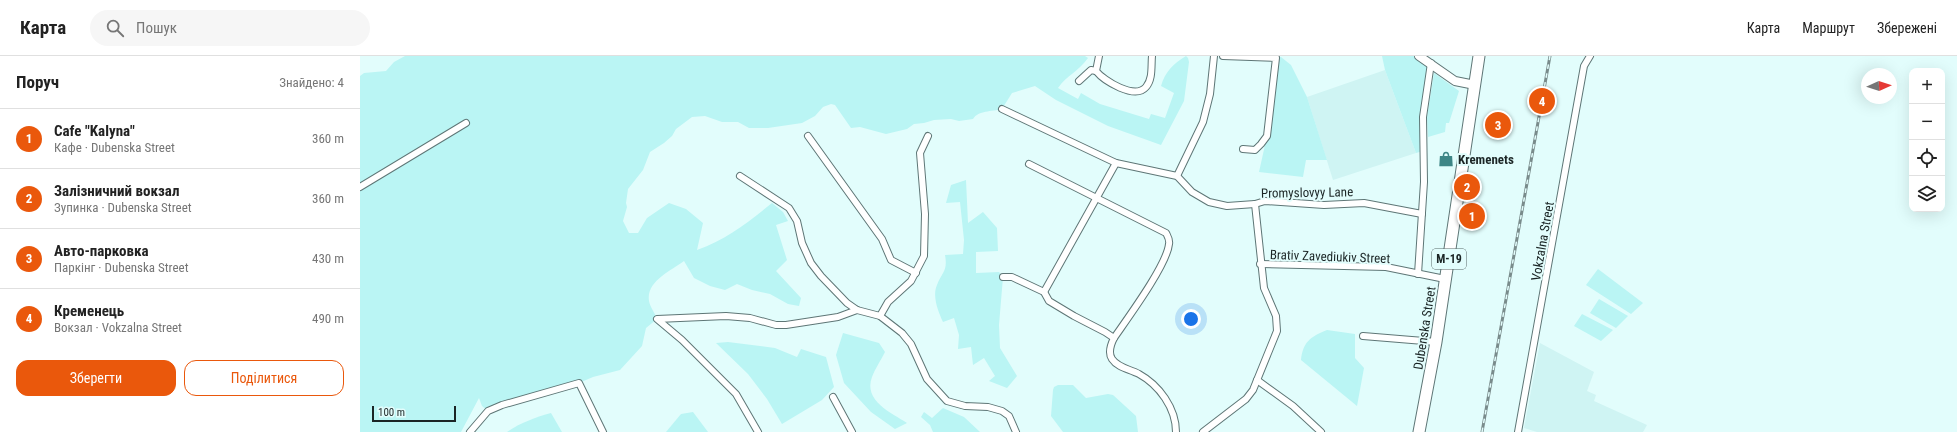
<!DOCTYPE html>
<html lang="uk">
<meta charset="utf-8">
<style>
:root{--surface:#fff;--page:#f6f6f6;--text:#222;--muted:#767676;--line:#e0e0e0;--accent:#ea580c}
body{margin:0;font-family:"Roboto Condensed",sans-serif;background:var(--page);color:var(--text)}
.controls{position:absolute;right:12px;top:12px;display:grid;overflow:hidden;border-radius:8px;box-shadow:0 4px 16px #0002}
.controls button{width:36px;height:36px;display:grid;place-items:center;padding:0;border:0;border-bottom:1px solid var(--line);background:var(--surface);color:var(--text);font:20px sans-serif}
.compass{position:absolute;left:1501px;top:12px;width:36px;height:36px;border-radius:50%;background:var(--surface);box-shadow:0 4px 16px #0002;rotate:87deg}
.scale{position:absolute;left:12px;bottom:10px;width:84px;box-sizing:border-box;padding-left:4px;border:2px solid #1b2525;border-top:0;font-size:11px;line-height:14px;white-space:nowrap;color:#1b2525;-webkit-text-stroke:3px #e2fdfc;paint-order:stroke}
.you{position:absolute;left:831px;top:263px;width:14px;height:14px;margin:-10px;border:3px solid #fff;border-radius:50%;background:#1a73e8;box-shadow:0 0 0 6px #1a73e833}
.badge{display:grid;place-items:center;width:26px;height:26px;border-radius:50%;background:var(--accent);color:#fff;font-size:13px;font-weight:700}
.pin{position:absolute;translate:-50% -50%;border:2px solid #fff;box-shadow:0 1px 4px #0006}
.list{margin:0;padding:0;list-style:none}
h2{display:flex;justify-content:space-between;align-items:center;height:52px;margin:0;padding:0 16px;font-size:17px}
h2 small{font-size:13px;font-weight:400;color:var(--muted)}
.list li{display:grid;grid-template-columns:26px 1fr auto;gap:12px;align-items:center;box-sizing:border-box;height:60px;padding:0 16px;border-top:1px solid var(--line)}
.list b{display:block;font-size:15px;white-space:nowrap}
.list p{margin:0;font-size:13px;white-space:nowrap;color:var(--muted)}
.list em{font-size:13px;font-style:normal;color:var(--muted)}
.actions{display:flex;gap:8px;padding:12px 16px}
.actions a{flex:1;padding:9px 0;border:1px solid var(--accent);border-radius:12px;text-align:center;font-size:14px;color:var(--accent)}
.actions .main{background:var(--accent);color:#fff}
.icon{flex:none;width:22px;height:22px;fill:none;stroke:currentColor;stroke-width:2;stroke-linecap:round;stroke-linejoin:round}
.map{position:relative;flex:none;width:1597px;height:376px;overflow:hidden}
header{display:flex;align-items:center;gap:24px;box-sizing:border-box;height:56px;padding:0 20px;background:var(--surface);border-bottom:1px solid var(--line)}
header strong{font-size:19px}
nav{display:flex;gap:22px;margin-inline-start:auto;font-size:14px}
.search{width:280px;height:36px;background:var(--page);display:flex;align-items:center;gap:10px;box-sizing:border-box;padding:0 14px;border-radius:22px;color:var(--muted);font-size:15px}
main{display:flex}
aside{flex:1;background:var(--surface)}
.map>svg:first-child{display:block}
.built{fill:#cff4f3}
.green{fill:#baf5f4}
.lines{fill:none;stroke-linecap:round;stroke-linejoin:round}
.minor-casing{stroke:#5e7676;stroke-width:8}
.tertiary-casing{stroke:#5e7676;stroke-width:10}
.trunk-casing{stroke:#5e7676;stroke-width:13}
.minor{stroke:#fff;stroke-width:6}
.tertiary{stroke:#fff;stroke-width:8}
.trunk{stroke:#fff;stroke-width:11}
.rail-casing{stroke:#798b8b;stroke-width:3}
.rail{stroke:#e2fdfc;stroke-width:1.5;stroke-dasharray:4.5;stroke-linecap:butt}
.labels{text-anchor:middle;stroke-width:4;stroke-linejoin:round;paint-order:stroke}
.shield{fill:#e2fdfc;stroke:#576666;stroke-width:1}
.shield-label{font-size:12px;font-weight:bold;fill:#1b2525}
.poi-label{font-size:13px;font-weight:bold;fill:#1b2525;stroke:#e2fdfc;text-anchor:start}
.street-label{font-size:13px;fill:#1b2525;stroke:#e2fdfc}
</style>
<header>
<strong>Карта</strong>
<div class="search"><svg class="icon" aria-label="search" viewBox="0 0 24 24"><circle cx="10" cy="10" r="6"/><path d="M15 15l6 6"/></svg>Пошук</div>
<nav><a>Карта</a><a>Маршрут</a><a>Збережені</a></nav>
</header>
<main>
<aside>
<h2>Поруч<small>Знайдено: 4</small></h2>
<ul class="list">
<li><span class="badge">1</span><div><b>Cafe &quot;Kalyna&quot;</b><p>Кафе · Dubenska Street</p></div><em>360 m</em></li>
<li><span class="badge">2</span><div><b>Залізничний вокзал</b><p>Зупинка · Dubenska Street</p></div><em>360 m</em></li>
<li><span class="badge">3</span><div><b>Авто-парковка</b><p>Паркінг · Dubenska Street</p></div><em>430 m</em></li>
<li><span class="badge">4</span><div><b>Кременець</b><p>Вокзал · Vokzalna Street</p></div><em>490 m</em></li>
</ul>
<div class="actions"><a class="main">Зберегти</a><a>Поділитися</a></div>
</aside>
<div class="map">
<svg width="1597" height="376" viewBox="0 0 1597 376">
<rect width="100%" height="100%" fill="#e2fdfc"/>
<g class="built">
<polygon points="1025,14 1056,97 973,124 947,41"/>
<polygon points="1180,287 1234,316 1227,335 1236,339 1234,345 1287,369 1283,376 1177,376 1164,372"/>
</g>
<g class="green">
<path d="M45 0H725L728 2C718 16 707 19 698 32L718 43 721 37 740 48 789 63 791 58 805 62 814 37 801 30C805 16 813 8 826 0L828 2 829 6 824 45 801 89 748 70 696 44 675 30 652 37 642 53C631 56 619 54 613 63L599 65 591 63 574 64 564 67 554 68 547 73 526 78 500 71 491 72 475 49 471 48 463 51 455 60 442 67 408 72H389L378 66H362L345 60 332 61 316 73 312 80 304 87 290 96 283 114 268 133 266 147 267 151 263 165 269 177H278L287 162 309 147 326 153 343 167 337 194C367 183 387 167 412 147L423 156 428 165 416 169 427 204 416 215 441 242 439 250 428 248 410 238 392 234 377 228 365 234 350 230 334 222 324 205C311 215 286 225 289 245 290 251 295 257 297 263L286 272 282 290 260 314 233 321 219 327 128 355 122 350 119 342 101 376H0V20L4 17 26 15 34 6Z"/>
<polygon points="1022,0 1059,0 1071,7 1063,61 1063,95 1056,97 1025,14"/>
<polygon points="921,1 931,9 947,41 967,104 946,104 943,121 899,116 907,80 916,2"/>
<polygon points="1074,17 1099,35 1089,67 1086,67 1085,76 1068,81 1067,61"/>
<path d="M606 124 608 167 623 156 637 172 638 195 616 196V217L639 216 643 221 639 269 640 292 657 320 647 332 629 325 635 320 624 302 613 309 611 291 598 293 599 279 594 262 583 266C578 255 572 240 577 229 582 216 588 215 585 199L603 198 604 184 600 146 586 147 591 129Z"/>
<polygon points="1238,213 1283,247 1271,258 1226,229"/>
<polygon points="1239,243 1268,260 1256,272 1230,257"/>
<polygon points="1222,258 1253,274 1241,285 1214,270"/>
<path d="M967 274 995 278V302L1004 312 997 350 941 304C943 286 950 281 967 274Z"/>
<path d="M483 277 519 287 525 296C521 304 515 313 512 321 503 345 532 357 547 367L535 373 511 356 484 327 476 299Z"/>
<polygon points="368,286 415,292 437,301 441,293 466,301 474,331 462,344 422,368 407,343 388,318 356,287"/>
<polygon points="698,329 713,329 726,342 748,338 753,339 776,360 778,376 703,376 691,360 693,334 694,331"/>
<polygon points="583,352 604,361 620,376 573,376 570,369 561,361 564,356 572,362"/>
<polygon points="333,356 348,376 306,376 321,358"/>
<path d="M191 357 202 376H147C160 367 176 361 191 357Z"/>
</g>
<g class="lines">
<defs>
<g id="minor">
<path d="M739 0 736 15C744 25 775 44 786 31 793 23 791 10 792 0"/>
<polyline points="863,0 916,2 907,80 901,88 895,94 883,93"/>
<polyline points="719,25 731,14 736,15"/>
<polyline points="642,53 756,107 817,120 832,136 849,146 867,150 895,148 905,145 964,149 1004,147 1062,158"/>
<polyline points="448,80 522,183 531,204 556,217"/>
<path d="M669 108 806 177C808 181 810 184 809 188 807 209 767 263 754 282"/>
<polyline points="380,120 429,152 437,165 442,187 451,207 461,220 487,247 497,254 520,260 542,277 551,288 567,323 587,345 605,350 628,351 642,355 649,360 656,376"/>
<polyline points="817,120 843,66 850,38 854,0"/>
<polyline points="0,131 106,67"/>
<polyline points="900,208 1026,211 1085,223"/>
<polyline points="1058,218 1064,126 1063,61 1071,7"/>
<path d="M643 221H652L684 236 689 245 714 260 745 276 754 282C751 288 748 297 752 303 758 312 770 313 779 318 799 329 816 352 816 376"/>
<polyline points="684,236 756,107"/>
<polyline points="520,260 528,246 551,225 564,200 565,158 560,97 568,80"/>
<polyline points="1003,280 1076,286"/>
<polyline points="897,324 933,350 961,376"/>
<polyline points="473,341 492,376"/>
<polyline points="110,376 128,355 142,349 219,327 243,376"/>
<polyline points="398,376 376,338 322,284 297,263 366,260 390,262 416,269 426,269 478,261 497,254"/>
<polyline points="843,376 886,343 893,334 917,275 916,260 904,232 895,148"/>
<polyline points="1158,376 1224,10 1230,0"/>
</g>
<polyline id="tertiary" points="1059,0 1095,25 1115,29"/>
<polyline id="trunk" points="1059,376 1076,286 1119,0"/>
</defs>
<use href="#minor" class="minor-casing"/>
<use href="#tertiary" class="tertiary-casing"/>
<use href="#trunk" class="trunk-casing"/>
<use href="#minor" class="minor"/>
<use href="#tertiary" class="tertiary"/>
<use href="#trunk" class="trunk"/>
<defs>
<polyline id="rail" points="1122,376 1190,0"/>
</defs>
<use href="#rail" class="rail-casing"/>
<use href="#rail" class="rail"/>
</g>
<defs>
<symbol id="shop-bare" viewBox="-9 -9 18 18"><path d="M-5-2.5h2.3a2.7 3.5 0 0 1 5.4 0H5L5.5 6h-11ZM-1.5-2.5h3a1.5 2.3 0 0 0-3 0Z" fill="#3e8686" stroke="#e2fdfc" stroke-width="2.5" paint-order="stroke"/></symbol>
</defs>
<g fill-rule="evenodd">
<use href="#shop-bare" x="1075" y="92" width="22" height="22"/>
</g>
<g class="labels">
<rect class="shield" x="1072" y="193" width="34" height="20" rx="3"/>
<g class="shield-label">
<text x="1089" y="207">М-19</text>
</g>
<g class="poi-label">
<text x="1098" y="108">Kremenets</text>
</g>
<g class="street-label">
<text transform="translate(947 136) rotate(-1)" y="5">Promyslovyy Lane</text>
<text transform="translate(1182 185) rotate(-80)" y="5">Vokzalna Street</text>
<text transform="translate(970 200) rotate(2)" y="5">Brativ Zavediukiv Street</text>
<text transform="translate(1064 272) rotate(-81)" y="5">Dubenska Street</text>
</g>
</g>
</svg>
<div class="controls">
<button>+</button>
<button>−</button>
<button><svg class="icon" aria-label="locate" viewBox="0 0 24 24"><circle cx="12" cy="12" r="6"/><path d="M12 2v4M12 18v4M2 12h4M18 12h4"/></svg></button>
<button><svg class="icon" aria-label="layers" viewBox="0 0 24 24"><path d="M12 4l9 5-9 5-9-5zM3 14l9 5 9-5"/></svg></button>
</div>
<svg class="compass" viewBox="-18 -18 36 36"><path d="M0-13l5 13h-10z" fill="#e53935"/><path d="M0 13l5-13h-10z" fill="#767676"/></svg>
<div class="scale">100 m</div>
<div class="you"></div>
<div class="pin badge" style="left:1112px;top:160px">1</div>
<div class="pin badge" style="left:1107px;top:131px">2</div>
<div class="pin badge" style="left:1138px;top:69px">3</div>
<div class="pin badge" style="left:1182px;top:45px">4</div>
</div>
</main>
